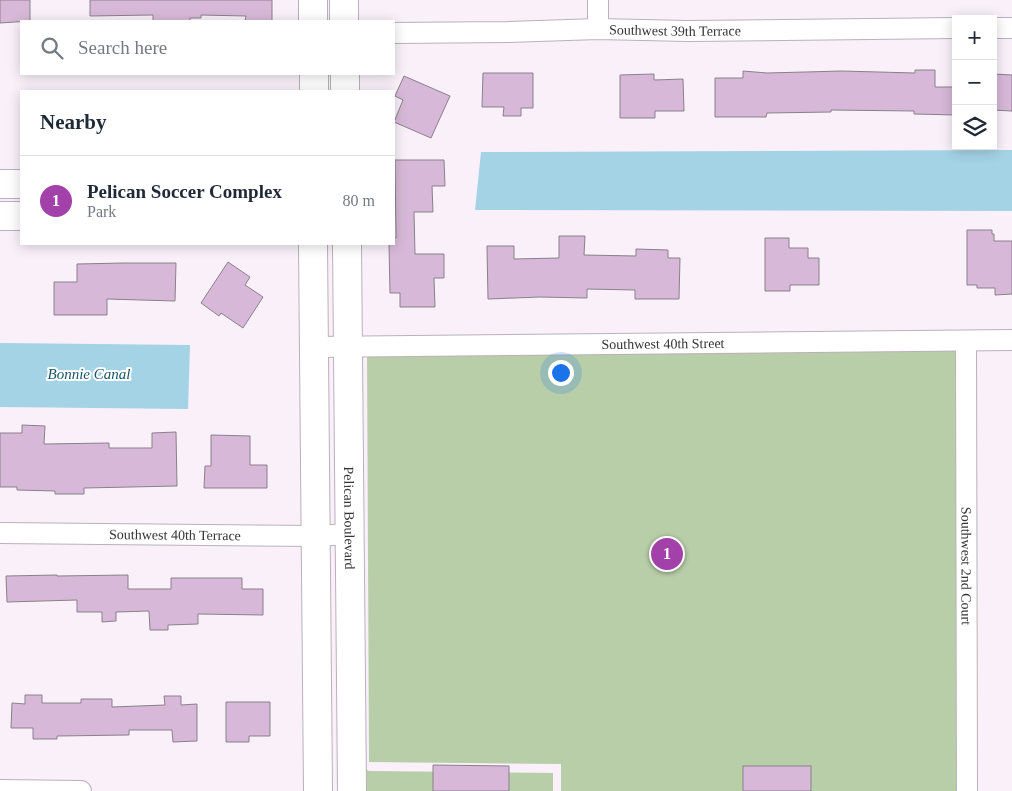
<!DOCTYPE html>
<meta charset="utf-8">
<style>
:root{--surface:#fff;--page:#f2f2f3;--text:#1f2937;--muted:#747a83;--line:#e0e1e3;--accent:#a141a9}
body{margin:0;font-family:"Times New Roman",serif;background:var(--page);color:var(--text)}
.controls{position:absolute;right:15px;top:15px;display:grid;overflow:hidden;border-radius:0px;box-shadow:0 2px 12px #0003}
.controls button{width:45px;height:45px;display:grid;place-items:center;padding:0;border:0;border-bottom:1px solid var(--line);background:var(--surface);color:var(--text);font:25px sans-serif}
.you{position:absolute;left:560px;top:372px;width:18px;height:18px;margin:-12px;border:4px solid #fff;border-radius:50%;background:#1a73e8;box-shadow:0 0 0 8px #1a73e833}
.badge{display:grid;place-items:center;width:32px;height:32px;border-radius:50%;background:var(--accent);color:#fff;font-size:16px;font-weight:700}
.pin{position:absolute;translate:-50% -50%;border:2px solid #fff;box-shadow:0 1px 5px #0006}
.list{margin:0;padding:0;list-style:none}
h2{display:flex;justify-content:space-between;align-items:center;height:65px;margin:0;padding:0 20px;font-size:21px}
h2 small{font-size:16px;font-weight:400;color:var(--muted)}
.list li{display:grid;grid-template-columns:32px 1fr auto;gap:15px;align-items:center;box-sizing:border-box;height:90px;padding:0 20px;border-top:1px solid var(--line)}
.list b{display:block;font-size:19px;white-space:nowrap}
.list p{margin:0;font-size:16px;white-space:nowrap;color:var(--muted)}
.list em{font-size:16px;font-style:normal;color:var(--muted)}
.icon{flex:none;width:28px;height:28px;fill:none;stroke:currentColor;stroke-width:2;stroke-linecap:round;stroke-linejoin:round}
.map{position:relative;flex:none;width:1012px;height:791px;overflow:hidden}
.search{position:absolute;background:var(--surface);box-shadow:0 2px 12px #0003;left:20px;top:20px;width:375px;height:55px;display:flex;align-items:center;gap:12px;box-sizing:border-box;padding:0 18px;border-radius:0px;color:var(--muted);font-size:19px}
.panel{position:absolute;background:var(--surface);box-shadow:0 2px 12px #0003;left:20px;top:90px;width:375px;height:155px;border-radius:0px}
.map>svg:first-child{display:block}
.green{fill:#b8cea8}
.water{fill:#a4d3e6}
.building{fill:#d7b8d8;stroke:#898189}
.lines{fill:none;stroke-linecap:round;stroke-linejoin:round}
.street-casing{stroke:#bab1ba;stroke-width:22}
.secondary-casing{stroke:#bab1ba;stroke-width:30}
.street{stroke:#fff;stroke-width:20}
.secondary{stroke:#fff;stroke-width:28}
.labels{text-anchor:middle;stroke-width:4;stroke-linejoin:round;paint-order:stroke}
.street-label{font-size:14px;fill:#373437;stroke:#fff}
.water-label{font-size:15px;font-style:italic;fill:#175469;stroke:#fff}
</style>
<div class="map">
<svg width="1012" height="791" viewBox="0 0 1012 791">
<rect width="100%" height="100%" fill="#f9f0f9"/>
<g class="green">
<polygon points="966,341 967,791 561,791 561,764 369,762 367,346"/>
<polygon points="364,769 369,771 553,773 553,791 361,791"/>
</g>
<g class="water">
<polygon points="1012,150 1012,211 475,210 481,152"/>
<polygon points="0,343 190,345 188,409 0,407"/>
</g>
<g class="building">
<polygon points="0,0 30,0 30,21 0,23"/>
<polygon points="90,0 272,0 272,21 245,21 246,16 201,15 201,18 190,18 190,21 153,21 153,15 90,16"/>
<polygon points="915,70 935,70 935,87 956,87 956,115 914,114 914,111 831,110 831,112 767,113 766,117 715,117 715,78 743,78 743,71 767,73 842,71 915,73"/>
<polygon points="483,73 533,73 533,108 521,108 521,116 503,116 504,107 482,107"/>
<polygon points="654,74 654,80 683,79 684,111 655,111 655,118 620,118 620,75"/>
<polygon points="993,74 1012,75 1012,111 993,110"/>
<polygon points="404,76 450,96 431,138 394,122 403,100 395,96"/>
<polygon points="395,160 444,160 445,186 432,186 433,212 414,212 415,254 444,254 444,278 434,278 435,307 400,307 400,293 390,293 389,244 394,244 394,238 396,238"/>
<polygon points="967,230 992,230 992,234 994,234 994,241 1012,241 1012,294 995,295 995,288 977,288 977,285 967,285"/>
<polygon points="559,236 585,236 584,255 636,256 636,249 668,250 668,258 680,258 679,299 635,299 635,290 587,289 587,298 540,297 488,299 487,246 514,246 514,259 559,258"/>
<polygon points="765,238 789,238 789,248 808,248 808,258 819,258 819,285 790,285 790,291 765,291"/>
<polygon points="228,262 250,277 245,285 263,297 243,328 221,313 219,316 201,303"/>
<polygon points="124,263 176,263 175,301 107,299 107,315 54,315 54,282 77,282 77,264"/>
<polygon points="22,425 45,426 44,444 109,443 109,448 152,448 152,433 176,432 177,486 84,488 84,494 55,494 55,491 17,490 17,487 0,487 0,433 22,433"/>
<polygon points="211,435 250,436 250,465 267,465 267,488 204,488 205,466 211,466"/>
<polygon points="57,575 57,576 128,575 128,589 171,589 171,578 242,578 242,589 263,589 263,615 198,614 198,624 168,625 168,630 150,630 149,611 116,612 116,621 102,622 102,612 77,612 77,600 7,602 6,576"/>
<polygon points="25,695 42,695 42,703 81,703 81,699 112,699 112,707 165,705 164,696 181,696 181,705 197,704 197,741 173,742 172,730 129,730 129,735 57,736 57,739 33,739 33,728 11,728 12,703 25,704"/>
<polygon points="226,702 270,702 270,736 249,736 249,742 226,742"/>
<polygon points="433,765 509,766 509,791 433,791"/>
<rect x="743" y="766" width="68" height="25"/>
</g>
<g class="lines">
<defs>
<g id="street">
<polyline points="993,28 1012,28"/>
<polyline points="598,29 598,0"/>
<path id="s1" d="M394 33 508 32 598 29 688 31 956 28"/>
<path id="s2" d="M966 341 967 791"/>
<path id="s3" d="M314 347 1012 340"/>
<path id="s4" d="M0 533 316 536 349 534"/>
<polyline points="0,790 81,791"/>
</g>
<g id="secondary">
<polyline points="313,0 313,21"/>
<polyline points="344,0 344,21"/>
<polyline points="314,74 314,91"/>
<polyline points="345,74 345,91"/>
<polyline points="0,184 21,184"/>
<polyline points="0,216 21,216"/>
<polyline points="313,244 318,791"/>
<path id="s5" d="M347 244 352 791"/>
</g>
</defs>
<use href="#street" class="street-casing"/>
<use href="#secondary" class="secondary-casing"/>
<use href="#street" class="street"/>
<use href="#secondary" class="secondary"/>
</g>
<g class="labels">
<g class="street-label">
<text dy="5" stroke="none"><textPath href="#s1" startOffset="281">Southwest 39th Terrace</textPath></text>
<text dy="5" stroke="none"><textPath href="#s3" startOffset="349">Southwest 40th Street</textPath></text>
<text dy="5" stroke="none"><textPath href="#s5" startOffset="274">Pelican Boulevard</textPath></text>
<text dy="5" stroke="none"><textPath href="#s4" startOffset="175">Southwest 40th Terrace</textPath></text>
<text dy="5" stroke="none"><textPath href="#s2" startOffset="225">Southwest 2nd Court</textPath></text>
</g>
<g class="water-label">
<text x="89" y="379">Bonnie Canal</text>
</g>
</g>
</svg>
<div class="controls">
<button>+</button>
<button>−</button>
<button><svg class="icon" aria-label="layers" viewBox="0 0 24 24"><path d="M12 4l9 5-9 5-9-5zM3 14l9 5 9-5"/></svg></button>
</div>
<div class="you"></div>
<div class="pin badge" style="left:667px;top:554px">1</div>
<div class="search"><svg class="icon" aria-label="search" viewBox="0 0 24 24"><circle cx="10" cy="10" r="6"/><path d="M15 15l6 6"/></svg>Search here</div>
<section class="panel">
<h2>Nearby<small></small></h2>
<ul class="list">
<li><span class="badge">1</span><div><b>Pelican Soccer Complex</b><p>Park</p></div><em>80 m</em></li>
</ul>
</section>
</div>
